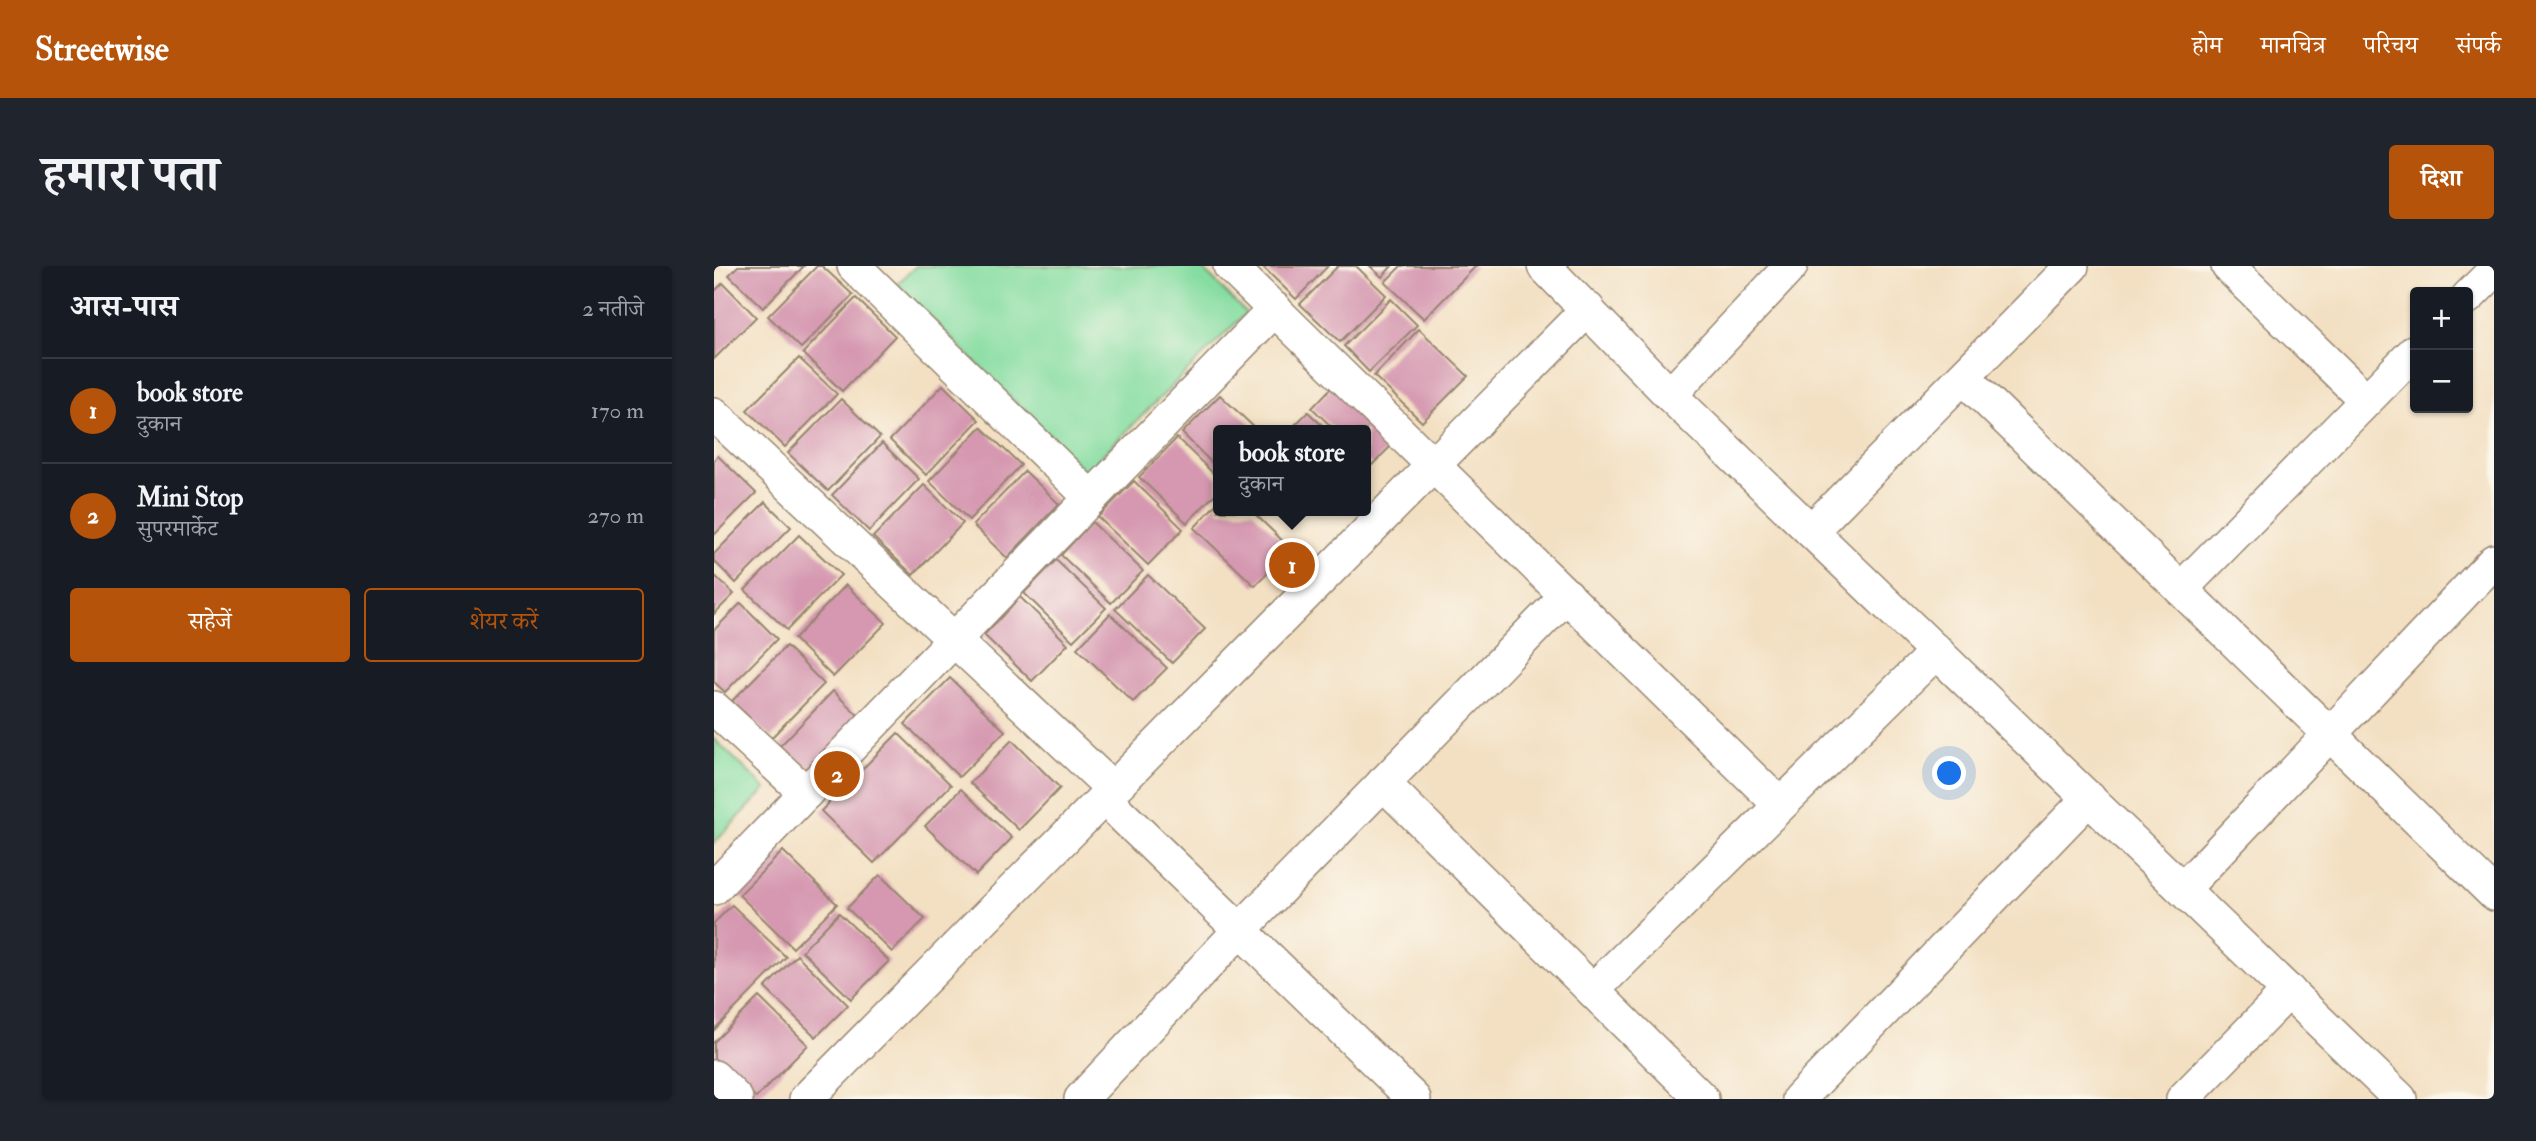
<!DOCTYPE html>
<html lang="hi">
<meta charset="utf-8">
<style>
:root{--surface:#171b24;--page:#20242c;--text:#f1f3f6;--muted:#9ea1a6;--line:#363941;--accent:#b45309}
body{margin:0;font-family:"IM FELL Double Pica","Noto Serif Devanagari",serif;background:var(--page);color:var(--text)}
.controls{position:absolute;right:21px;top:21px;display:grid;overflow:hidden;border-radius:7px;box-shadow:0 2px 5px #0004}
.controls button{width:63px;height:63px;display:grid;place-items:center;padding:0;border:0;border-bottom:2px solid var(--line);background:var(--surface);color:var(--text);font:35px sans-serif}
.you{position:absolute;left:1236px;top:508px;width:24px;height:24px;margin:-18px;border:5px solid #fff;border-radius:50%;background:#1a73e8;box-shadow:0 0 0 10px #1a73e833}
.badge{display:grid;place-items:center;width:46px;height:46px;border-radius:50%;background:var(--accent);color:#fff;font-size:23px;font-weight:700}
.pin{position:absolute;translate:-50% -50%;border:4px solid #fff;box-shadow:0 2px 7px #0006}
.popup{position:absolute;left:499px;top:159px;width:158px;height:91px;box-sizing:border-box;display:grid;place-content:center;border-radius:7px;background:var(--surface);filter:drop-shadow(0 2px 5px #0005);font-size:23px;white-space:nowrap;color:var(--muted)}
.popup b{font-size:26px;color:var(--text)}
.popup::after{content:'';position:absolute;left:50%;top:100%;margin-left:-14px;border:14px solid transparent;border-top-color:var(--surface)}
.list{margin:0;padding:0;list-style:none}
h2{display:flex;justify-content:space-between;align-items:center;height:91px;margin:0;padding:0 28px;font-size:30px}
h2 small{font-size:23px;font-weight:400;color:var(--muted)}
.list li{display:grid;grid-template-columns:46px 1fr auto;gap:21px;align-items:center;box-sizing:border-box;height:105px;padding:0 28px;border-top:2px solid var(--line)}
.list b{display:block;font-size:26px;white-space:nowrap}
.list p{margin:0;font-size:23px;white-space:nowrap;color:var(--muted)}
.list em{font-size:23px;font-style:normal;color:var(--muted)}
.actions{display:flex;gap:14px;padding:21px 28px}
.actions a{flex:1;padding:16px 0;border:2px solid var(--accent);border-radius:7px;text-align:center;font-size:24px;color:var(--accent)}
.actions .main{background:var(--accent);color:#fff}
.map{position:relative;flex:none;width:1780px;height:833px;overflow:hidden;border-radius:7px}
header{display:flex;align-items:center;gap:42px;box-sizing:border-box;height:98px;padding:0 35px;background:var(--accent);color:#fff}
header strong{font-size:33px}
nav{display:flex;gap:38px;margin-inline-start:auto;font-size:24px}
.intro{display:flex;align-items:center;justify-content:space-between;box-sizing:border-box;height:168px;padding:0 42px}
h1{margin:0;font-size:49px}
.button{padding:18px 32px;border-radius:7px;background:var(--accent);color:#fff;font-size:24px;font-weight:700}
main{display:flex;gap:42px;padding:0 42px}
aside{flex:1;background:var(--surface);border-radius:7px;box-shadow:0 2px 5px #0004}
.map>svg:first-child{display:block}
.green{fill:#85dda1;stroke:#608460;stroke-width:2}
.building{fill:#d598b0}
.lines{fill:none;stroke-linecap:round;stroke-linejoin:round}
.minor-casing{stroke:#978570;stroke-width:36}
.minor{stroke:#fff;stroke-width:33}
</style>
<header>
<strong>Streetwise</strong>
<nav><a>होम</a><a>मानचित्र</a><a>परिचय</a><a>संपर्क</a></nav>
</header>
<div class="intro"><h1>हमारा पता</h1><a class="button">दिशा</a></div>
<main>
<aside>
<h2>आस-पास<small>2 नतीजे</small></h2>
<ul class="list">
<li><span class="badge">1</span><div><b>book store</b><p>दुकान</p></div><em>170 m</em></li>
<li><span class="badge">2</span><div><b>Mini Stop</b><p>सुपरमार्केट</p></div><em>270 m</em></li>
</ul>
<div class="actions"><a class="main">सहेजें</a><a>शेयर करें</a></div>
</aside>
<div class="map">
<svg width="1780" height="833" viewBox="0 0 1780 833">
<rect width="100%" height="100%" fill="#fbf7ec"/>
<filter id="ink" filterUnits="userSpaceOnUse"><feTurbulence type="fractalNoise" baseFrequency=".0143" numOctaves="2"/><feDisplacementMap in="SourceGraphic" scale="14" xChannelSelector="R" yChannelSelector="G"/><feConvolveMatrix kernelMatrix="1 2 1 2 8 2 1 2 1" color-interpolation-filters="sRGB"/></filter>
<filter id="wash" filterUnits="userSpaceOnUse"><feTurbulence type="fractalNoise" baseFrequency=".00686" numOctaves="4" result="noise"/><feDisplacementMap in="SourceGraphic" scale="28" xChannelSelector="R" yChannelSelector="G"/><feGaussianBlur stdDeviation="1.57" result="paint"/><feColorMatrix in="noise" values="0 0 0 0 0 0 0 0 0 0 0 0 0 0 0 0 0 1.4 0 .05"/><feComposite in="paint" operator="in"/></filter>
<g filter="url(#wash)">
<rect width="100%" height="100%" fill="#f3e0c3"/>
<g class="green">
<polygon points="202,0 486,0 532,47 371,206 183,18"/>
<polygon points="0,473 52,523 0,577"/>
</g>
<g id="blocks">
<g class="building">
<polygon points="24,0 90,0 49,42 15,9"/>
<polygon points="103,0 108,0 139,29 87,82 54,50"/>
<polygon points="548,0 614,0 582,33"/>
<polygon points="624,0 642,0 672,29 626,76 586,38"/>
<polygon points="656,0 678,0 668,11"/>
<polygon points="687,0 762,0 710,53 671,16"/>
<polygon points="9,17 42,51 0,93 0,26"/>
<polygon points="142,32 181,70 128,125 89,87"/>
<polygon points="677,33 703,59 655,106 630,80"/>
<polygon points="705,63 754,110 708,156 660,110"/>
<polygon points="85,92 123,128 71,181 33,144"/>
<polygon points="229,119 265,154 212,209 176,174"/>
<polygon points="619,120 679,178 658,199 652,193 652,164 621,164 598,142"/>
<polygon points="506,129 543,164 504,164 504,203 468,167"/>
<polygon points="127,133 166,171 114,225 74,187"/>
<polygon points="594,146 613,164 576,164"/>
<polygon points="267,161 307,199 255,254 215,215"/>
<polygon points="463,172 504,212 504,225 473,257 425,211"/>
<polygon points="168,177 205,213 155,265 118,229"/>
<polygon points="4,190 42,227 0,269 0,194"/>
<polygon points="311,205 345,238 293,292 259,259"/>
<polygon points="420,215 469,263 434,299 384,251"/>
<polygon points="210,219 249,257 199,309 159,271"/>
<polygon points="51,236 77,261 22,317 0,295 0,288"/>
<polygon points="504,236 504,245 538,245 577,283 541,320 480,262"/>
<polygon points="378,256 429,305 397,337 347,289"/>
<polygon points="85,269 127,309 73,364 31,324"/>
<polygon points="342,294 392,342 359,375 310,327"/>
<polygon points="0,309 20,328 0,348"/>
<polygon points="434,309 491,363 458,397 401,343"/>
<polygon points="132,319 172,357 119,411 80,373"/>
<polygon points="306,331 354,378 318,415 270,369"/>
<polygon points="27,337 63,373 11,426 0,416 0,364"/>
<polygon points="396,348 453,402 419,436 363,382"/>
<polygon points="72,380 110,418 57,472 18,435"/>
<polygon points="236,412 291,465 245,511 191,458"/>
<polygon points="119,425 150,455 96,510 66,480"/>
<polygon points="184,467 237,519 160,597 107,545"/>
<polygon points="298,474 346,522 305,564 256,517"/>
<polygon points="247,523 298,572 262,609 211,560"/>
<polygon points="69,585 123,638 79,682 25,629"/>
<polygon points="166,609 211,653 178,686 133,642"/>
<polygon points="18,639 72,691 0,764 0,657"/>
<polygon points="125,647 175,695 137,733 88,685"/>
<polygon points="83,689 134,739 102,771 51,722"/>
<polygon points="45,731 94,779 42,832 0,792 0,776"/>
</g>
</g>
</g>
<g filter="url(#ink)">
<use href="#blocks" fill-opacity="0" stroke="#978570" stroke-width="2"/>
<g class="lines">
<defs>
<g id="minor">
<polyline points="140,0 377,232 561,43"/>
<polyline points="516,0 1066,539"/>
<polyline points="830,0 956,129 1686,833"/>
<polyline points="1514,0 1652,134"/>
<polyline points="1754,31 1780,5"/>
<polyline points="1249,111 1780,628"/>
<polyline points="956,129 1077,0"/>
<polyline points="0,148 399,523"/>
<polyline points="1097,265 1358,0"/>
<polyline points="1467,323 1701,85"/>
<polyline points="0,442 92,527"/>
<polyline points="669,517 988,833"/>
<polyline points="390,532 700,833"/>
<polyline points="0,622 377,232"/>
<polyline points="1469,623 1780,295"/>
<polyline points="879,724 1223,385"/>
<polyline points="0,811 22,833"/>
<polyline points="92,833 874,43"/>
<polyline points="367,833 526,664 853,329"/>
<polyline points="1085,833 1375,532"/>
<polyline points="1469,833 1575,725"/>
</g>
</defs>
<use href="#minor" class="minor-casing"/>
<use href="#minor" class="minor"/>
</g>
</g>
</svg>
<div class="controls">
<button>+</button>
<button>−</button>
</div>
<div class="you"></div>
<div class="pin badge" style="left:578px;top:299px">1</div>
<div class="popup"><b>book store</b>दुकान</div>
<div class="pin badge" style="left:123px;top:508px">2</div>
</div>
</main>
